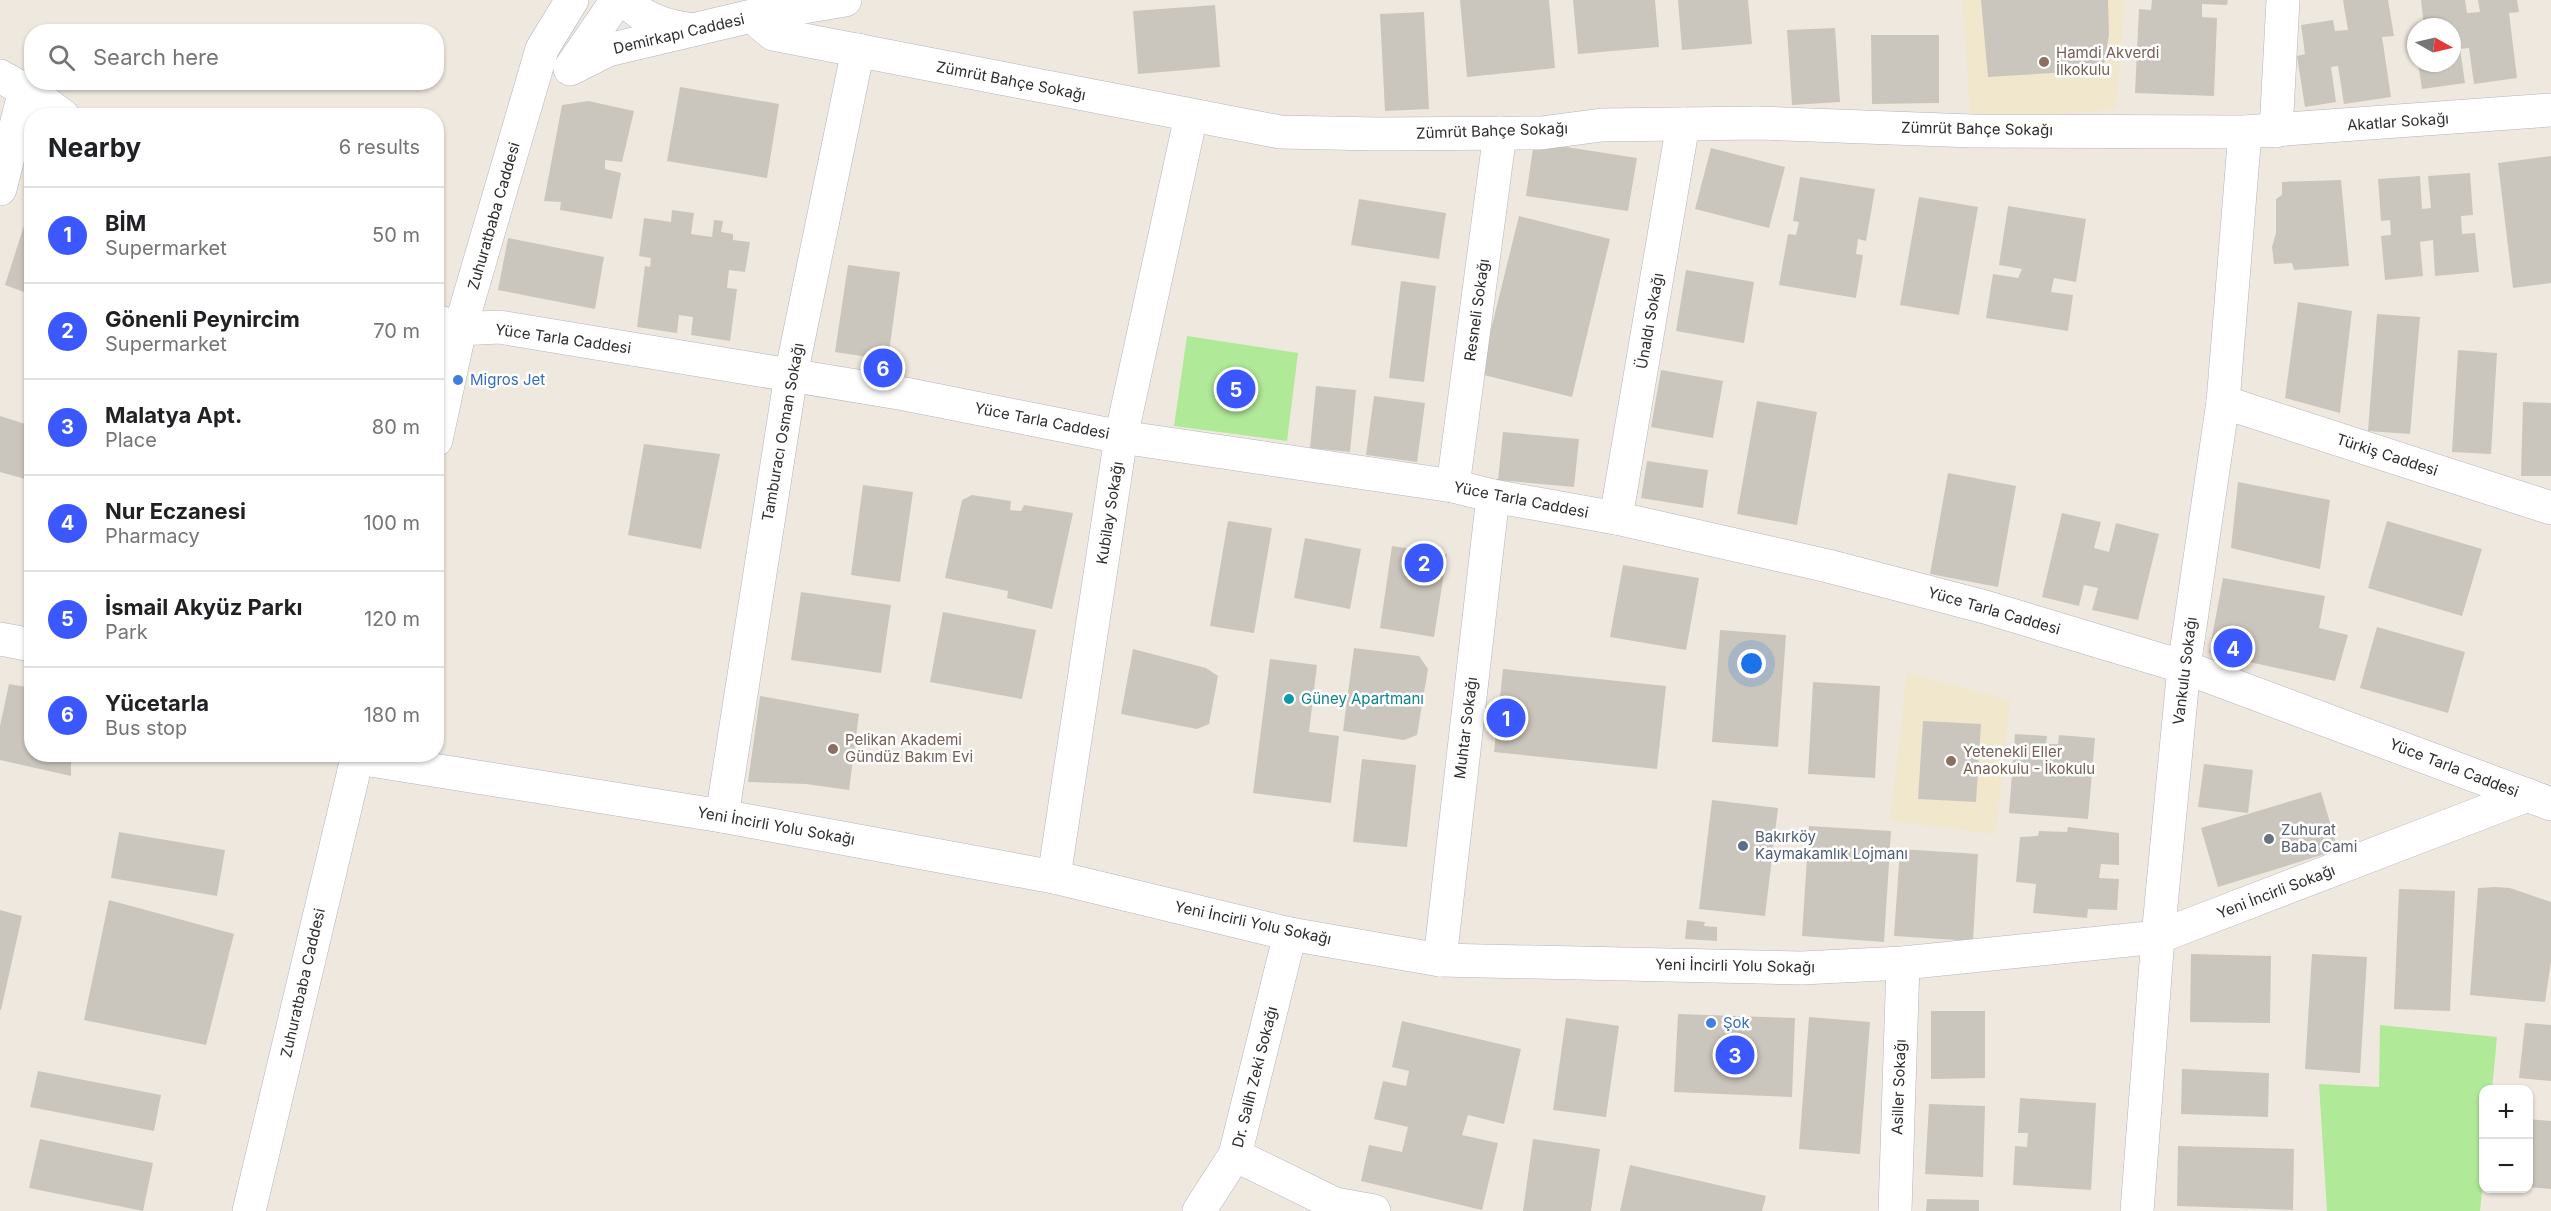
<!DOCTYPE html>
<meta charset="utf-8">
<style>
:root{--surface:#fff;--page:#f6f6f6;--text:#202124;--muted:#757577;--line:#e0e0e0;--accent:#3b58ff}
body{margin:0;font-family:Inter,sans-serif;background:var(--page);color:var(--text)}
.controls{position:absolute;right:18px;bottom:18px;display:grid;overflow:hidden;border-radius:12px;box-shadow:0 2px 4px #0004}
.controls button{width:54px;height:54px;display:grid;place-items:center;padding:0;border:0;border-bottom:2px solid var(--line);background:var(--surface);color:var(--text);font:30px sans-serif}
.compass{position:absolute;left:2407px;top:18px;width:54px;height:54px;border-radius:50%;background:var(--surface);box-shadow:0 2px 4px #0004;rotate:98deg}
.you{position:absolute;left:1752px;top:664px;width:21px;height:21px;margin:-15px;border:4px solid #fff;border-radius:50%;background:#1a73e8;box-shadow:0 0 0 9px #1a73e833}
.badge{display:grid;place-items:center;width:39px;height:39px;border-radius:50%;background:var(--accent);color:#fff;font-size:20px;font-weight:700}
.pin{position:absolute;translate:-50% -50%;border:3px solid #fff;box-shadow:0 2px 6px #0006}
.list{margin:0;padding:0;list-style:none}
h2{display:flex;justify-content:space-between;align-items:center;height:78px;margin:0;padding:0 24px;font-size:26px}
h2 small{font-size:20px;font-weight:400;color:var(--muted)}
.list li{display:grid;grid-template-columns:39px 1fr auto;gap:18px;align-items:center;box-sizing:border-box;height:96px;padding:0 24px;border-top:2px solid var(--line)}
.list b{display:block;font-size:22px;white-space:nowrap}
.list p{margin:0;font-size:20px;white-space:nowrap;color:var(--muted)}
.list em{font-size:20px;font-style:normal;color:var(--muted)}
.icon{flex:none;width:33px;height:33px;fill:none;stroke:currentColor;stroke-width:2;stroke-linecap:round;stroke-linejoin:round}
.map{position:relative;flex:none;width:2551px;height:1211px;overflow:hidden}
.search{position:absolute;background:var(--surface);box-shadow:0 2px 4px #0004;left:24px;top:24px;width:420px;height:66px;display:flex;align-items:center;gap:15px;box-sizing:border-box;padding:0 21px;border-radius:24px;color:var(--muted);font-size:22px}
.panel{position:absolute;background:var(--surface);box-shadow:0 2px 4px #0004;left:24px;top:108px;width:420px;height:654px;border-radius:24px}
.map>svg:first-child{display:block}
.education{fill:#f1e7cd}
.green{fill:#b0e997}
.building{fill:#cbc6bd}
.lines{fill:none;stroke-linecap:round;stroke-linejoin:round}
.minor-casing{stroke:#b2b4c1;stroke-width:34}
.tertiary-casing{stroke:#b2b4c1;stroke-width:34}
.secondary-casing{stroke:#b2b4c1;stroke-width:34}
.minor{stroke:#fff;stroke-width:33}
.tertiary{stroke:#fff;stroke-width:33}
.secondary{stroke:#fff;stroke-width:33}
.education-dot{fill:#8d6e63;stroke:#fff;stroke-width:2}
.shop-dot{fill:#3f7fe0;stroke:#fff;stroke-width:2}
.culture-dot{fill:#0f9aa8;stroke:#fff;stroke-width:2}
.worship-dot{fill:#6b7280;stroke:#fff;stroke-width:2}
.service-dot{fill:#5c6f8a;stroke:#fff;stroke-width:2}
.labels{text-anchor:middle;stroke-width:5;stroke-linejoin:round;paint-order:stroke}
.street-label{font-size:15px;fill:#2d2d2d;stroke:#fff}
.education-label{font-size:15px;fill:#785e54;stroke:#fff;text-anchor:start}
.shop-label{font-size:15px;fill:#366cbe;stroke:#fff;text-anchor:start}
.culture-label{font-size:15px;fill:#0d838f;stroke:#fff;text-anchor:start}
.worship-label{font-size:15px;fill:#5b616d;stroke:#fff;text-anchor:start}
.service-label{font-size:15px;fill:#4e5e75;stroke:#fff;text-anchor:start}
</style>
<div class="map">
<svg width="2551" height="1211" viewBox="0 0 2551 1211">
<rect width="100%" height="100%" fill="#efe8de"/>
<g class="education">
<polygon points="1962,0 2125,0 2116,109 1971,121"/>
<polygon points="1907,673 2010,700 1996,834 1890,821"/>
</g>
<g class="green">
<polygon points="1187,336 1298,353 1287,441 1174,426"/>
<polygon points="2380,1025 2497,1037 2492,1089 2484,1090 2484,1172 2480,1211 2327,1211 2319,1084 2379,1087"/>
</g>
<g class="building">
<polygon points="1460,0 1549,0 1555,68 1467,77"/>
<polygon points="1573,0 1655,0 1659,47 1578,54"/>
<polygon points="1678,0 1748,0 1752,44 1682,50"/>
<polygon points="1981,0 2108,0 2109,35 2103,70 1988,77"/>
<polygon points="2152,0 2228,0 2227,5 2202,4 2202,17 2217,18 2214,96 2135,93 2139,9 2151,10"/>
<polygon points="2343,0 2388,0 2394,36 2382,37 2391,97 2344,104 2338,66 2331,67 2336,102 2305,107 2297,56 2305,54 2301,25 2333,20 2335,31 2348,30"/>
<polygon points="2421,0 2465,0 2467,13 2480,12 2478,0 2517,0 2519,12 2509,13 2517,78 2474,84 2469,48 2460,49 2465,83 2422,89 2418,63 2452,63 2452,27 2424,27"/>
<polygon points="1215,5 1220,67 1138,74 1133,11"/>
<polygon points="1424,12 1429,109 1385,111 1380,14"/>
<polygon points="1835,28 1840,102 1792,105 1787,30"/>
<polygon points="1871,35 1939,35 1939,103 1872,104"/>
<polygon points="680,87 779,104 767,178 667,161"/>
<polygon points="588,101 634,111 622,162 605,160 605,169 621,173 612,219 560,210 561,202 544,201 562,105"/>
<polygon points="1534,142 1637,158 1628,211 1526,196"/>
<polygon points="1711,148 1785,167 1769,228 1695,209"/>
<polygon points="2551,156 2551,283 2513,288 2498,163"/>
<polygon points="2470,173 2473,215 2461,216 2462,234 2475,233 2479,272 2435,276 2433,240 2420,242 2423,276 2385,280 2381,236 2391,235 2390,220 2381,221 2378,179 2420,176 2422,209 2431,208 2428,176"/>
<polygon points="1800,177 1875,189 1866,241 1858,239 1856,254 1863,255 1856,298 1779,285 1788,234 1796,235 1799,222 1793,221"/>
<polygon points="2341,180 2349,266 2294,270 2292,263 2274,264 2272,247 2276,233 2276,199 2282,195 2282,182"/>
<polygon points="1919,197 1978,207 1959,315 1900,305"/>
<polygon points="1359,199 1446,213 1439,259 1351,245"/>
<polygon points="2008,206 2086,219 2076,282 2054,278 2051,292 2073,295 2068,331 1986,318 1993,274 2018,278 2022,269 1999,265"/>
<polygon points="29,210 32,211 32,295 5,285"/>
<polygon points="672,210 694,213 691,234 712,237 714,220 723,221 721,232 733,234 733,240 750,242 745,272 729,270 727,288 737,289 730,341 691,335 693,317 679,315 677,333 637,327 645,266 650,267 651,258 639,256 644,218 671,222"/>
<polygon points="1519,216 1610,239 1572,397 1480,374"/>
<polygon points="508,238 604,257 595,309 498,290"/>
<polygon points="848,265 900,272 888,360 835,352"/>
<polygon points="1686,270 1754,282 1744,343 1676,331"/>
<polygon points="1401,281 1436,286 1424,382 1389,378"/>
<polygon points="2298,302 2352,311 2340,413 2285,398"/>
<polygon points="2377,314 2420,317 2410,434 2368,431"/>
<polygon points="2458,350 2497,353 2491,454 2452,452"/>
<polygon points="1661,370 1723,381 1713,438 1651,427"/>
<polygon points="1316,386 1356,390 1350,452 1310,448"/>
<polygon points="1374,396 1425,403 1417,462 1366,455"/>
<polygon points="1757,401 1817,412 1797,525 1737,514"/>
<polygon points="2523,402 2551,403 2551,476 2521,476"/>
<polygon points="0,416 32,426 32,481 0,472"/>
<polygon points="1503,432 1579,439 1574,487 1498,480"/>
<polygon points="644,444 720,454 701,549 628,535"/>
<polygon points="1647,461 1708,470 1703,508 1641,498"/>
<polygon points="1948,473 2016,486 1998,587 1930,574"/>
<polygon points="2238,482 2330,500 2320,569 2231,548"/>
<polygon points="863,485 913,492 900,582 851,575"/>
<polygon points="972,495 1011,501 1010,510 1021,511 1024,505 1073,513 1052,609 1007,598 1008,591 945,578 962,500"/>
<polygon points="2062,513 2101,522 2094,548 2109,552 2116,523 2159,534 2138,620 2092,610 2098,588 2084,585 2079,606 2042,597"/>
<polygon points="1228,521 1272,528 1254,633 1210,626"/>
<polygon points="2387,521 2482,549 2462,616 2368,588"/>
<polygon points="1305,538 1361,549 1350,609 1294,598"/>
<polygon points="1392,546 1447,554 1434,637 1380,628"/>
<polygon points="1623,565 1699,578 1686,650 1610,637"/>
<polygon points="2223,578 2325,596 2319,628 2348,635 2335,681 2209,653"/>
<polygon points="801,592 891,605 881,673 791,660"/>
<polygon points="943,612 1036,630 1022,699 930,682"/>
<polygon points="2377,627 2465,652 2448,713 2360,688"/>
<polygon points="1720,630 1786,635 1778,747 1712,742"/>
<polygon points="1354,648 1419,656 1428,669 1417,735 1404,740 1343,731"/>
<polygon points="1133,649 1206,668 1218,676 1209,724 1197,729 1121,714"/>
<polygon points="1270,659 1317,665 1309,732 1339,736 1331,803 1253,793"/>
<polygon points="1503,669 1666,686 1657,769 1494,752"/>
<polygon points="1813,682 1880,686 1875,778 1808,774"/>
<polygon points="9,684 32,688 32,754 71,754 71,776 0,760 0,726"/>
<polygon points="760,696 859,714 849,790 806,784 748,782"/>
<polygon points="1923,721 1981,724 1976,802 1918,799"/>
<polygon points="2015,734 2047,736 2046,744 2058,744 2059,735 2095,738 2088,819 2009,813"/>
<polygon points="1362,759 1416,765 1407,847 1353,842"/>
<polygon points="2204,764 2253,770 2248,813 2198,807"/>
<polygon points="2321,792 2338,850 2218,887 2201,828"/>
<polygon points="1712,800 1778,808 1765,916 1699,909"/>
<polygon points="1809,826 1891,831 1884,942 1802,936"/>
<polygon points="2068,827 2119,833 2119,865 2101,864 2099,878 2119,879 2117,910 2088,909 2087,918 2033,913 2036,884 2016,882 2020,837 2038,836 2039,831 2067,832"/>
<polygon points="119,832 225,850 217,896 111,878"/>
<polygon points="1900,849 1978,854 1973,941 1894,936"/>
<polygon points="2495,887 2510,888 2551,902 2551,961 2545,1002 2470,995 2478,888"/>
<polygon points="2399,889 2455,891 2450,1011 2394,1009"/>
<polygon points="109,900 234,934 206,1045 84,1020"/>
<polygon points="0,910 22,916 1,1010 0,1010"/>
<polygon points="1687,920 1705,922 1704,926 1717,927 1717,941 1685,939"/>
<polygon points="2191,954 2271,956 2270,1023 2190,1022"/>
<polygon points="2312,954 2367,957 2360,1073 2305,1069"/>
<polygon points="1931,1011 1985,1011 1985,1078 1931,1079"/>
<polygon points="1678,1014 1795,1018 1792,1097 1674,1092"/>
<polygon points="1809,1017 1870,1022 1860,1154 1799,1149"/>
<polygon points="1566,1018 1619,1026 1606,1117 1553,1110"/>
<polygon points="1402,1021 1521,1049 1504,1124 1468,1115 1462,1135 1498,1143 1482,1210 1361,1181 1369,1145 1402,1152 1408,1127 1374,1119 1383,1081 1406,1086 1409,1071 1392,1067"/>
<polygon points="2525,1023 2551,1025 2551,1081 2519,1078"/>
<polygon points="2182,1069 2269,1073 2268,1117 2181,1114"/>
<polygon points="38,1071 161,1095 154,1131 30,1107"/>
<polygon points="2020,1098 2096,1103 2091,1190 2013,1185 2015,1146 2027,1147 2028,1133 2018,1133"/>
<polygon points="1929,1104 1985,1106 1983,1177 1925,1174"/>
<polygon points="2528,1119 2551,1121 2551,1189 2528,1187"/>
<polygon points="40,1139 153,1163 143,1211 29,1188"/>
<polygon points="1533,1139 1600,1149 1591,1211 1523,1211"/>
<polygon points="2178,1146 2294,1149 2293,1210 2177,1206"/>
<polygon points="1630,1165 1766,1196 1762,1211 1620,1211"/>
<polygon points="1927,1199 1979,1200 1979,1211 1926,1211"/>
</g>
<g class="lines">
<defs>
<g id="minor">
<polyline points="756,15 761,24 773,34 1280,132 1377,134 1541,133 1602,125 1759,123 1972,131 2245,132 2551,110"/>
<polyline points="2276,131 2283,0"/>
<polyline points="0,189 25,90"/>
<polyline points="2223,402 2551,508"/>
<polyline points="1453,486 1500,133"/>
<polyline points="1616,518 1683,124"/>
<polyline points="0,639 32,645"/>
<polyline points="358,758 722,816 1054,877 1290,934 1440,960 1802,968 1903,963 2158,937 2528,795"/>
<polyline points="722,816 791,375 858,50"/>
<polyline points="1054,877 1121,437 1191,116"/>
<polyline points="1440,960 1493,496"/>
<polyline points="1235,1155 1335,1204 1374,1211"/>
<polyline points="1199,1211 1235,1155 1290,934"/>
<polyline points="1895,1211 1903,963"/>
<polyline points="2137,1211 2158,937 2184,667 2223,402 2245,132"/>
</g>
<g id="tertiary">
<path d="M626 0C642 19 664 26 688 29"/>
<polyline points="571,67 617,0"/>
<polyline points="570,69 608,50 756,15 845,0"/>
<polyline points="436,440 460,329 542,49 572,0"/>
<polyline points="249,1211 358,754"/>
</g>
<g id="secondary">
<polyline points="0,76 39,98 63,116"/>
<polyline points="436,321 460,329 499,327 905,394 1121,437 1453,486 1493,496 1616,518 1828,566 1985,607 2184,667 2551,804"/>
</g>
</defs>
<use href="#minor" class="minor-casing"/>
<use href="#tertiary" class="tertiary-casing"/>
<use href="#secondary" class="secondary-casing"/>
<use href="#minor" class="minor"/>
<use href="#tertiary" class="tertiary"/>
<use href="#secondary" class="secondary"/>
</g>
<g class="education-dot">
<circle cx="2044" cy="62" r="6"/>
<circle cx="833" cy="749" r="6"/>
<circle cx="1951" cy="761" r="6"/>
</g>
<g class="shop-dot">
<circle cx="458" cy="380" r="6"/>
<circle cx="1711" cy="1023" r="6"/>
</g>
<circle class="culture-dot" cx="1289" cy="699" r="6"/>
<circle class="worship-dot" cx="2269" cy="839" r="6"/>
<circle class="service-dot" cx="1743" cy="846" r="6"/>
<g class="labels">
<g class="street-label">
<text transform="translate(679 34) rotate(-13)" y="5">Demirkapı Caddesi</text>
<text transform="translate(1011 81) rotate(11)" y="5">Zümrüt Bahçe Sokağı</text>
<text transform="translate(2398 122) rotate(-4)" y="5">Akatlar Sokağı</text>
<text transform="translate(1977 129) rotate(1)" y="5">Zümrüt Bahçe Sokağı</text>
<text transform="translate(1492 131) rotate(-2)" y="5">Zümrüt Bahçe Sokağı</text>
<text transform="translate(494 216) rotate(-74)" y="5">Zuhuratbaba Caddesi</text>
<text transform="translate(1477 310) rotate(-82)" y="5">Resneli Sokağı</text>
<text transform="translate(1650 321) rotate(-80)" y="5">Ünaldı Sokağı</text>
<text transform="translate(563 339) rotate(8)" y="5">Yüce Tarla Caddesi</text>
<text transform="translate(1042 421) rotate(11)" y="5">Yüce Tarla Caddesi</text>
<text transform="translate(783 432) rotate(-80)" y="5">Tamburacı Osman Sokağı</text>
<text transform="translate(2387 455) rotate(18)" y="5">Türkiş Caddesi</text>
<text transform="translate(1521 500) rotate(11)" y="5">Yüce Tarla Caddesi</text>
<text transform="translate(1110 513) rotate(-81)" y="5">Kubilay Sokağı</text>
<text transform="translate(1994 611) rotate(16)" y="5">Yüce Tarla Caddesi</text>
<text transform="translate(2185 671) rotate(-83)" y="5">Vankulu Sokağı</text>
<text transform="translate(1466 728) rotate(-83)" y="5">Muhtar Sokağı</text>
<text transform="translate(2454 768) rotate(21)" y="5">Yüce Tarla Caddesi</text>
<text transform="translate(776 826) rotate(10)" y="5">Yeni İncirli Yolu Sokağı</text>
<text transform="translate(2276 892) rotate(-21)" y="5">Yeni İncirli Sokağı</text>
<text transform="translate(1253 923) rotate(12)" y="5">Yeni İncirli Yolu Sokağı</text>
<text transform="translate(1735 966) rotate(1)" y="5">Yeni İncirli Yolu Sokağı</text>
<text transform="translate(303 983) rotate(-77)" y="5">Zuhuratbaba Caddesi</text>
<text transform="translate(1255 1077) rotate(-76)" y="5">Dr. Salih Zeki Sokağı</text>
<text transform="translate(1899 1087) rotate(-88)" y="5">Asiller Sokağı</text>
</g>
<g class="education-label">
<text x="2056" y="58">Hamdi Akverdi<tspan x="2056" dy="17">İlkokulu</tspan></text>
<text x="845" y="745">Pelikan Akademi<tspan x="845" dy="17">Gündüz Bakım Evi</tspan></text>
<text x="1963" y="757">Yetenekli Eller<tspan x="1963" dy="17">Anaokulu - İkokulu</tspan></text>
</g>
<g class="shop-label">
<text x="470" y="385">Migros Jet</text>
<text x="1723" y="1028">Şok</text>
</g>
<g class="culture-label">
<text x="1301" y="704">Güney Apartmanı</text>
</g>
<g class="worship-label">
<text x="2281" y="835">Zuhurat<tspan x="2281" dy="17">Baba Cami</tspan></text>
</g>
<g class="service-label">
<text x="1755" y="842">Bakırköy<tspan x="1755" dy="17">Kaymakamlık Lojmanı</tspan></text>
</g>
</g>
</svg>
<div class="controls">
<button>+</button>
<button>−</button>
</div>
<svg class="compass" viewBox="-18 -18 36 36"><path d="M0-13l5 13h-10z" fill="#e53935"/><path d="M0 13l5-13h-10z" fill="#757577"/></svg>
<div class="you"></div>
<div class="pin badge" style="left:1506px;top:718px">1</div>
<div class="pin badge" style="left:1424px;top:563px">2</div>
<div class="pin badge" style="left:1735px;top:1055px">3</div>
<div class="pin badge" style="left:2233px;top:648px">4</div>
<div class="pin badge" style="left:1236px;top:389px">5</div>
<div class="pin badge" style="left:883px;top:368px">6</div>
<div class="search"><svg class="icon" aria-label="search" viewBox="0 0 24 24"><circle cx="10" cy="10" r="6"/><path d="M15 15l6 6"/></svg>Search here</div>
<section class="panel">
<h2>Nearby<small>6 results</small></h2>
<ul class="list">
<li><span class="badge">1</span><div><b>BİM</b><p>Supermarket</p></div><em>50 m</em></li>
<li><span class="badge">2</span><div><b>Gönenli Peynircim</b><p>Supermarket</p></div><em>70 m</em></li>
<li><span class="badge">3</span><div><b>Malatya Apt.</b><p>Place</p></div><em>80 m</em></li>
<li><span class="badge">4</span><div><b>Nur Eczanesi</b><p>Pharmacy</p></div><em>100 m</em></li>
<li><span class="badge">5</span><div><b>İsmail Akyüz Parkı</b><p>Park</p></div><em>120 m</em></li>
<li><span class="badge">6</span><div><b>Yücetarla</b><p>Bus stop</p></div><em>180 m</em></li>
</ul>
</section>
</div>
